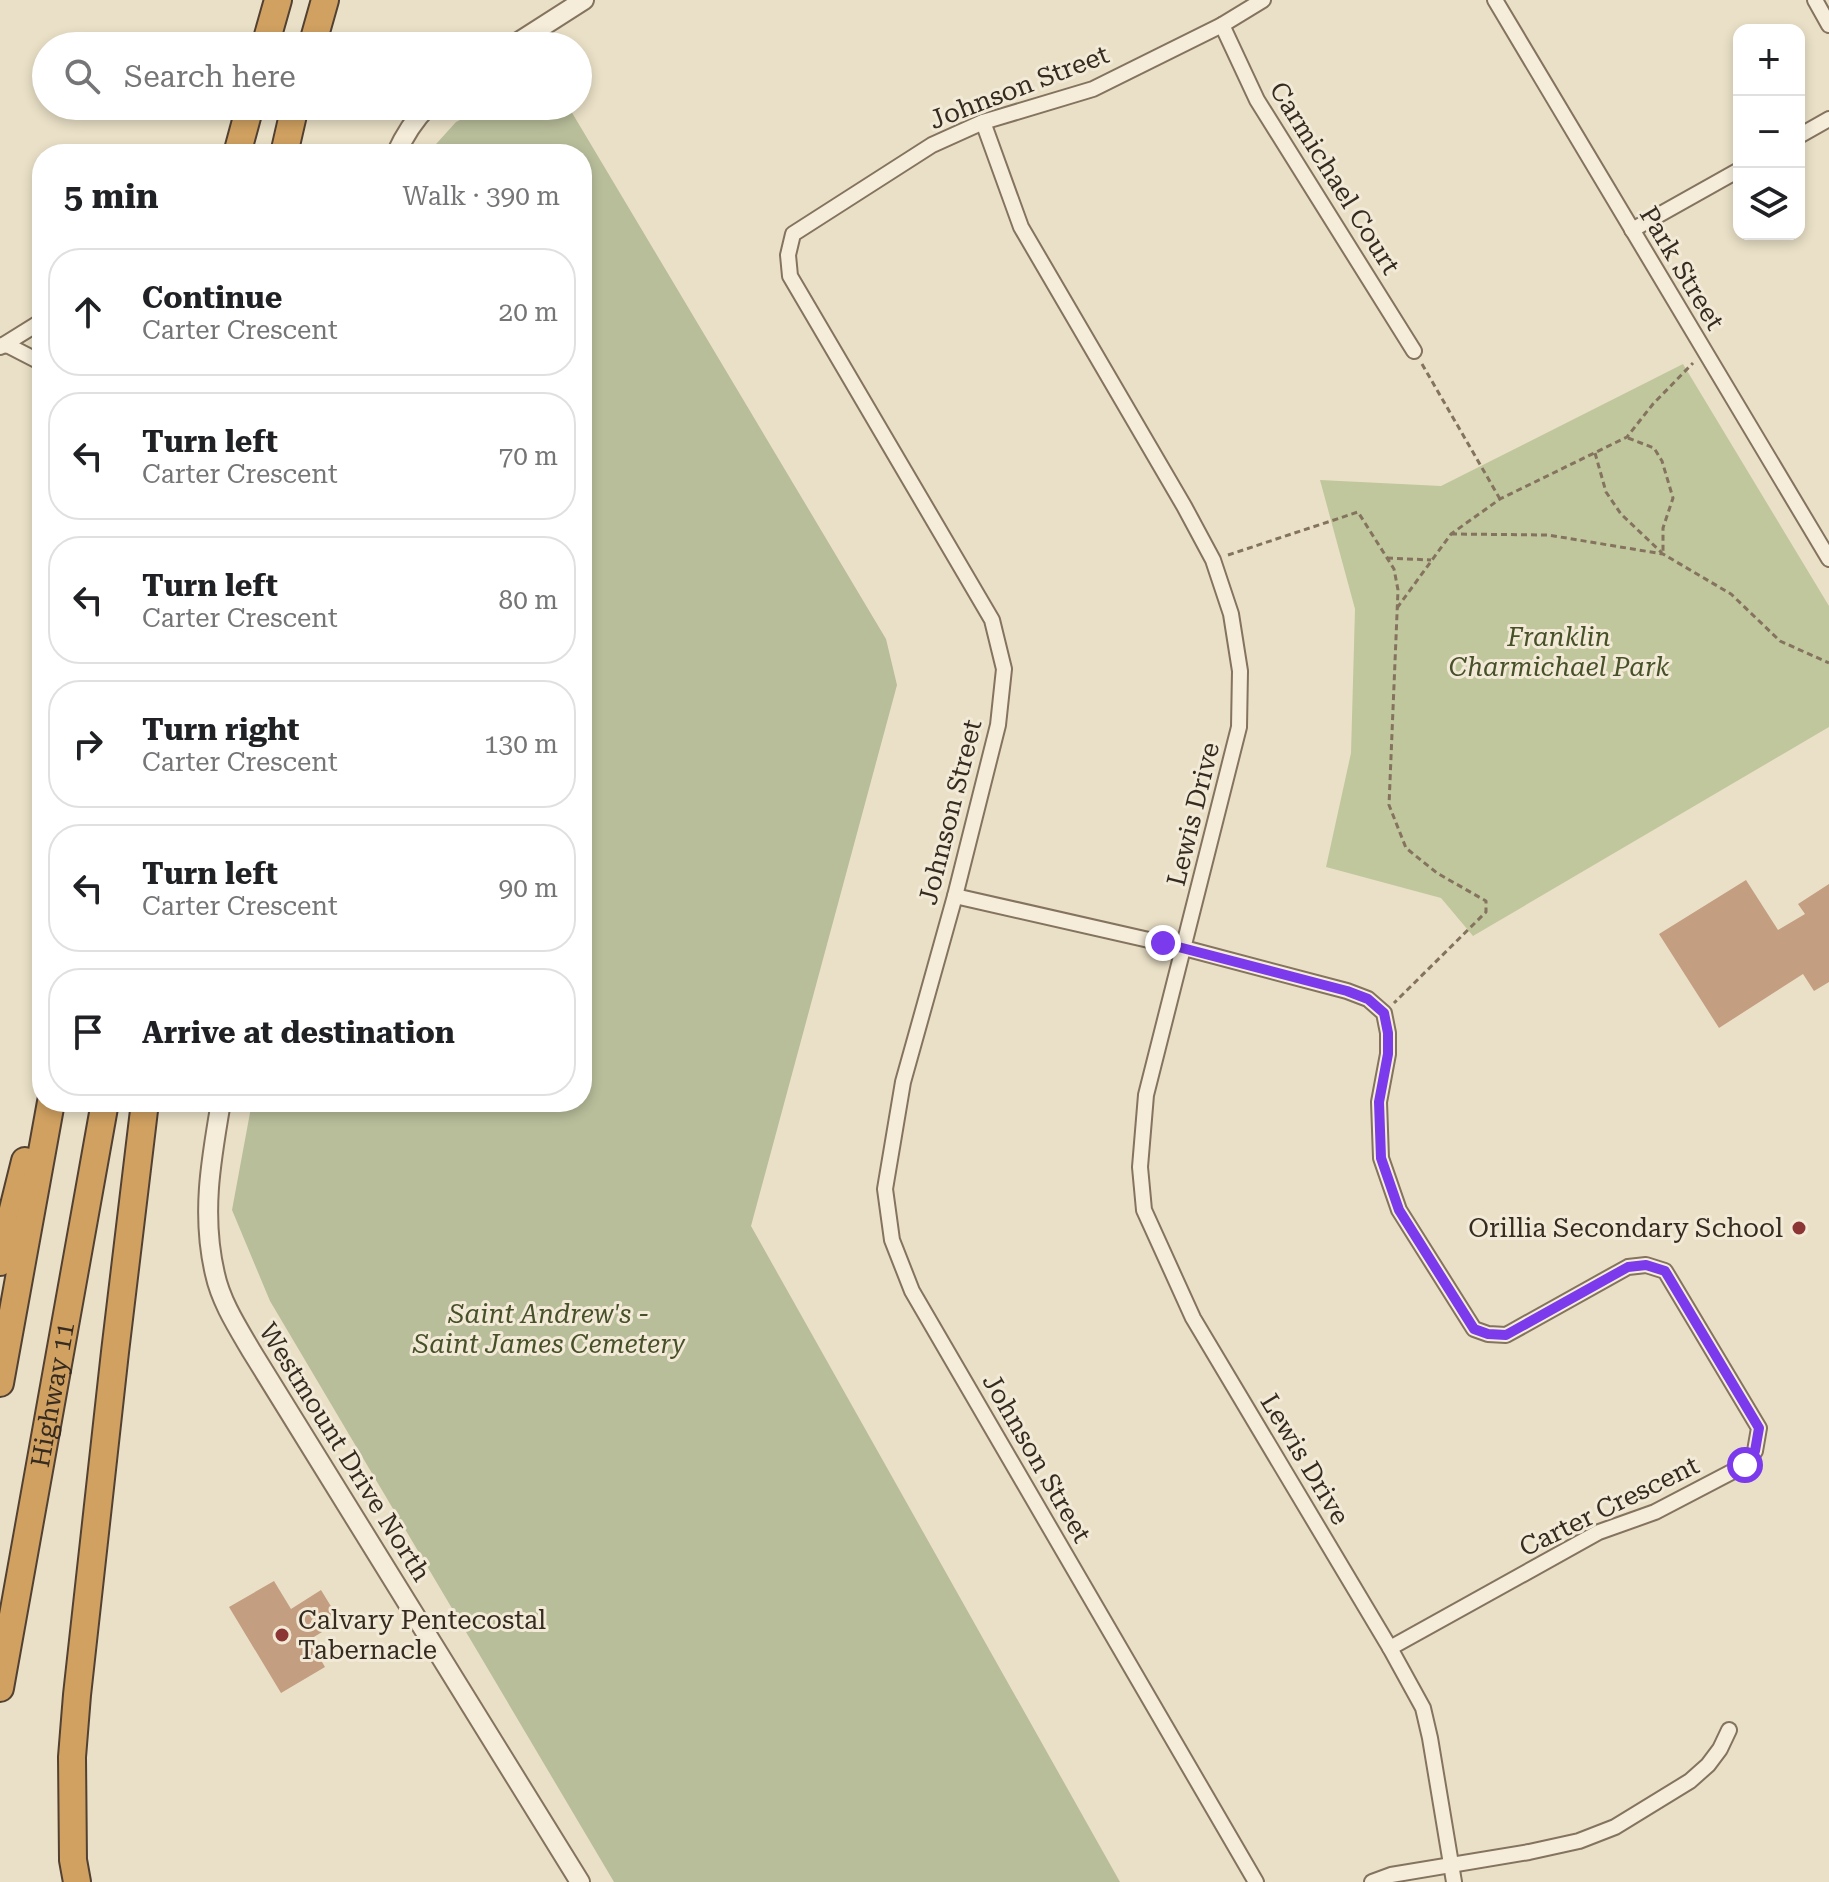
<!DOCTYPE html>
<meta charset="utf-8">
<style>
:root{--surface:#fff;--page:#f2f2f2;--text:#202124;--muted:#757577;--line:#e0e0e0}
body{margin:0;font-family:"Roboto Serif",serif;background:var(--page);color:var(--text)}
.controls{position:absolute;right:24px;top:24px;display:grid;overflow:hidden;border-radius:16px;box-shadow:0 4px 12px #0003}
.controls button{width:72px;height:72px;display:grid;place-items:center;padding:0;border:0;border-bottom:2px solid var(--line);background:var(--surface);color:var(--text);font:40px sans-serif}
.stop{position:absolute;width:24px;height:24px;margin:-18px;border:6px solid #7c3aed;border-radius:50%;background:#fff}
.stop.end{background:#7c3aed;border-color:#fff;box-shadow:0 2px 8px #0008}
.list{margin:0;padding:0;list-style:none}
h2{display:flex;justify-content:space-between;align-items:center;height:104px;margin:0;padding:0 32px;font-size:34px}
h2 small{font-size:26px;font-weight:400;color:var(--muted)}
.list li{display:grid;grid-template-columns:52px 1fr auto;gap:24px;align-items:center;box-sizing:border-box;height:128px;margin:0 16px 16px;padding:0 16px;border:2px solid var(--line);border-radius:32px}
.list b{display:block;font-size:30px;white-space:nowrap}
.list p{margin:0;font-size:26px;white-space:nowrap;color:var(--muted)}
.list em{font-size:26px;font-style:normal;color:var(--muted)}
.icon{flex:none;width:44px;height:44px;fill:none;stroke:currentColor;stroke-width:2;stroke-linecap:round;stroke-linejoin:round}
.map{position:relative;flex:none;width:1829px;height:1882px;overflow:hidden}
.search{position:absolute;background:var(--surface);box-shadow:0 4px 12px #0003;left:32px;top:32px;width:560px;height:88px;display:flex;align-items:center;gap:20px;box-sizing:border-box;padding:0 28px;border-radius:44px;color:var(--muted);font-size:30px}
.panel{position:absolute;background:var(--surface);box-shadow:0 4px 12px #0003;left:32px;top:144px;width:560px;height:968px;border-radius:32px}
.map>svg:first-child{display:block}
.green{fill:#c1c79c}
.cemetery{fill:#b8bd9a}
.building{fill:#c49e81}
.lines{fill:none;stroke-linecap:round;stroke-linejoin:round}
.minor-casing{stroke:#84735e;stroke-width:18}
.tertiary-casing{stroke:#84735e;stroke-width:22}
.motorway-casing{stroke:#524132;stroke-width:30}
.path{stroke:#84735e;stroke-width:3;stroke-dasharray:6 4;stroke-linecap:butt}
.minor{stroke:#f5edda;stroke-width:14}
.tertiary{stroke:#f5edda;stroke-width:18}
.motorway{stroke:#d0a161;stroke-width:26}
.route{stroke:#7c3aed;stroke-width:10}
.poi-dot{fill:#8c3535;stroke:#f2ead6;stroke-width:3}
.labels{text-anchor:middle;stroke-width:6;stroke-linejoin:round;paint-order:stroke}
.street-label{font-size:26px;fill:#362b21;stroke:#f2ead6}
.park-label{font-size:26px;font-style:italic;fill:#465029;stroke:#f2ead6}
.poi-label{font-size:26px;fill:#362b21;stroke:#f2ead6;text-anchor:end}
</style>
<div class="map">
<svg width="1829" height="1882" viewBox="0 0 1829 1882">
<rect width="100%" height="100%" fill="#eae0c7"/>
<polygon class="green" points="1683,364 1829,606 1829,727 1473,936 1441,898 1326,867 1351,753 1355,609 1320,480 1441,486"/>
<polygon class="cemetery" points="486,106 568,106 886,639 897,685 751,1226 1120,1882 614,1882 270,1301 232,1210 252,1102 582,1102 582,154 427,154 456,122"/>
<g class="building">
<polygon points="1746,880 1778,930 1805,914 1798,904 1829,884 1829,982 1814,991 1803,974 1719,1028 1659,934"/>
<polygon points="274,1581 291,1609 321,1590 340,1621 309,1640 325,1667 281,1693 229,1607"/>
</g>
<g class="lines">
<defs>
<g id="minor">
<polyline points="1495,0 1829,559"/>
<polyline points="1815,0 1829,25"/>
<polyline points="1222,25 1257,100 1414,351"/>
<polyline points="983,122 1021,227 1184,506 1213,560 1231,614 1240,671 1239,727 1146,1095 1140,1167 1144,1210 1193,1318 1390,1648 1423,1708 1430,1738 1454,1882"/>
<polyline points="1799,136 1829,119"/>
<polyline points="1632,230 1739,170"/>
<polyline points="3,345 9,346 42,363"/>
<polyline points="0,347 42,321"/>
<polyline points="955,896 1184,948 1347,991 1368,999 1384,1013 1388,1033 1388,1054 1379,1102 1381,1158 1399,1210 1474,1329 1488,1334 1506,1335 1628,1267 1646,1265 1665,1271 1759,1428 1755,1451 1745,1465 1655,1512 1599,1532 1390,1648"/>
<polyline points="1256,1882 912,1291 892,1240 885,1189 903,1082 955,896 998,725 1004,669 992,620 790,276 788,255 793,234 932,145 983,122 1093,89 1222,25 1263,0"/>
<polyline points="1372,1882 1391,1875 1529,1852 1579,1841 1615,1827 1690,1781 1708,1765 1720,1749 1729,1730"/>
</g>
<g id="tertiary">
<polyline points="512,46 584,0"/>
<path d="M396 154C404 136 414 120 428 106"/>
<path d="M221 1102C211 1160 201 1215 215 1274 221 1302 238 1328 252 1352L580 1882"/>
</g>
<g id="motorway">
<polyline points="265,46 278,0"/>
<polyline points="312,46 325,0"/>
<polyline points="237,154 250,106"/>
<polyline points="284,154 295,106"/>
<polyline points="0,1262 25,1161"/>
<polyline points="0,1383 51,1102"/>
<path id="s1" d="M0 1688 105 1102"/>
<polyline points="77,1882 73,1860 72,1757 77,1695 115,1352 145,1102"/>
</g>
</defs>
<use href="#minor" class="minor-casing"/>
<use href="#tertiary" class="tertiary-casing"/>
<use href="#motorway" class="motorway-casing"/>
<g class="path">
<polyline points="1422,364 1500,499"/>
<polyline points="1628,438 1654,448 1662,461 1673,498 1663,528 1663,554"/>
<polyline points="1595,453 1606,492 1621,514 1662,553"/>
<polyline points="1451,534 1548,535 1663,554 1731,594 1780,641 1829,663"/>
<polyline points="1228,555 1358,512 1394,569 1398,590 1389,805 1406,848 1437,873 1486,901 1486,912 1394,1003"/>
<polyline points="1387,558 1431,560"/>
<polyline points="1397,608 1451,534 1500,499 1627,437 1653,404 1693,363"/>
</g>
<use href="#minor" class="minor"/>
<use href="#tertiary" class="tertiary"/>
<use href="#motorway" class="motorway"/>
</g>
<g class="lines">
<polyline class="route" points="1163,943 1347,991 1368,999 1384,1013 1388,1033 1388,1054 1379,1102 1381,1158 1399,1210 1474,1329 1488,1334 1506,1335 1628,1267 1646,1265 1665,1271 1759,1428 1755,1451 1745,1465"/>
</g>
<g class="poi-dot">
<circle cx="1799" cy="1228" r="8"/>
<circle cx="282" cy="1635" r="8"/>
</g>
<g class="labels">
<g class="street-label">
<text transform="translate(1019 87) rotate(-21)" y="9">Johnson Street</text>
<text transform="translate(1335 178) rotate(58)" y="9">Carmichael Court</text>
<text transform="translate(1682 268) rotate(59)" y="9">Park Street</text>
<text transform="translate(950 812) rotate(-76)" y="9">Johnson Street</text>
<text transform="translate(1193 814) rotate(-76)" y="9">Lewis Drive</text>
<text dy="9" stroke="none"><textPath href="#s1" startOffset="298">Highway 11</textPath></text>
<text transform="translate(345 1452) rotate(58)" y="9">Westmount Drive North</text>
<text transform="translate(1037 1458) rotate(60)" y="9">Johnson Street</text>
<text transform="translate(1305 1459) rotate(59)" y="9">Lewis Drive</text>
<text transform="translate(1609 1506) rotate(-26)" y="9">Carter Crescent</text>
</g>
<g class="park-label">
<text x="1559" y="646">Franklin<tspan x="1559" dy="30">Charmichael Park</tspan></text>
<text x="549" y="1323">Saint Andrew's -<tspan x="549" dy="30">Saint James Cemetery</tspan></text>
</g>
<g class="poi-label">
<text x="1783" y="1237">Orillia Secondary School</text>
<text x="298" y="1629" text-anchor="start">Calvary Pentecostal<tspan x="298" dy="30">Tabernacle</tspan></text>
</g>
</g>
</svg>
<div class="controls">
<button>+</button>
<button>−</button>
<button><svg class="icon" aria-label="layers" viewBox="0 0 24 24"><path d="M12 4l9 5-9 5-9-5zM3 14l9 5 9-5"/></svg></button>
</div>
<div class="stop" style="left:1745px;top:1465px"></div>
<div class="stop end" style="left:1163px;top:943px"></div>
<div class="search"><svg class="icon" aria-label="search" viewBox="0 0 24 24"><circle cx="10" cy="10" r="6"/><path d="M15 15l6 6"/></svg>Search here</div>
<section class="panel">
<h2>5 min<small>Walk · 390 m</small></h2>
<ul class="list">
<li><svg class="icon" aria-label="ahead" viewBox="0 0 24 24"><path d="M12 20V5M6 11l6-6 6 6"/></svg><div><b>Continue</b><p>Carter Crescent</p></div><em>20 m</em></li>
<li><svg class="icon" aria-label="left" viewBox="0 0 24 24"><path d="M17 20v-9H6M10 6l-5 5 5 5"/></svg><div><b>Turn left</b><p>Carter Crescent</p></div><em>70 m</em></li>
<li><svg class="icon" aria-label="left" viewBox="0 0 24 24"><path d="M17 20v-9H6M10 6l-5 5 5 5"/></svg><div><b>Turn left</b><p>Carter Crescent</p></div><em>80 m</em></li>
<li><svg class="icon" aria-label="right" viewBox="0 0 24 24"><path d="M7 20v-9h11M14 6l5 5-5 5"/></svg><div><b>Turn right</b><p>Carter Crescent</p></div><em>130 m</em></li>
<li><svg class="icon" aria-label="left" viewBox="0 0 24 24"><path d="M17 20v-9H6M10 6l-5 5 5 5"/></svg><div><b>Turn left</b><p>Carter Crescent</p></div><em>90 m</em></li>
<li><svg class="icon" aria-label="arrive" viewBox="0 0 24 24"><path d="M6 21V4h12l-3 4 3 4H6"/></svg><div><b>Arrive at destination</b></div></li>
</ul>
</section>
</div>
